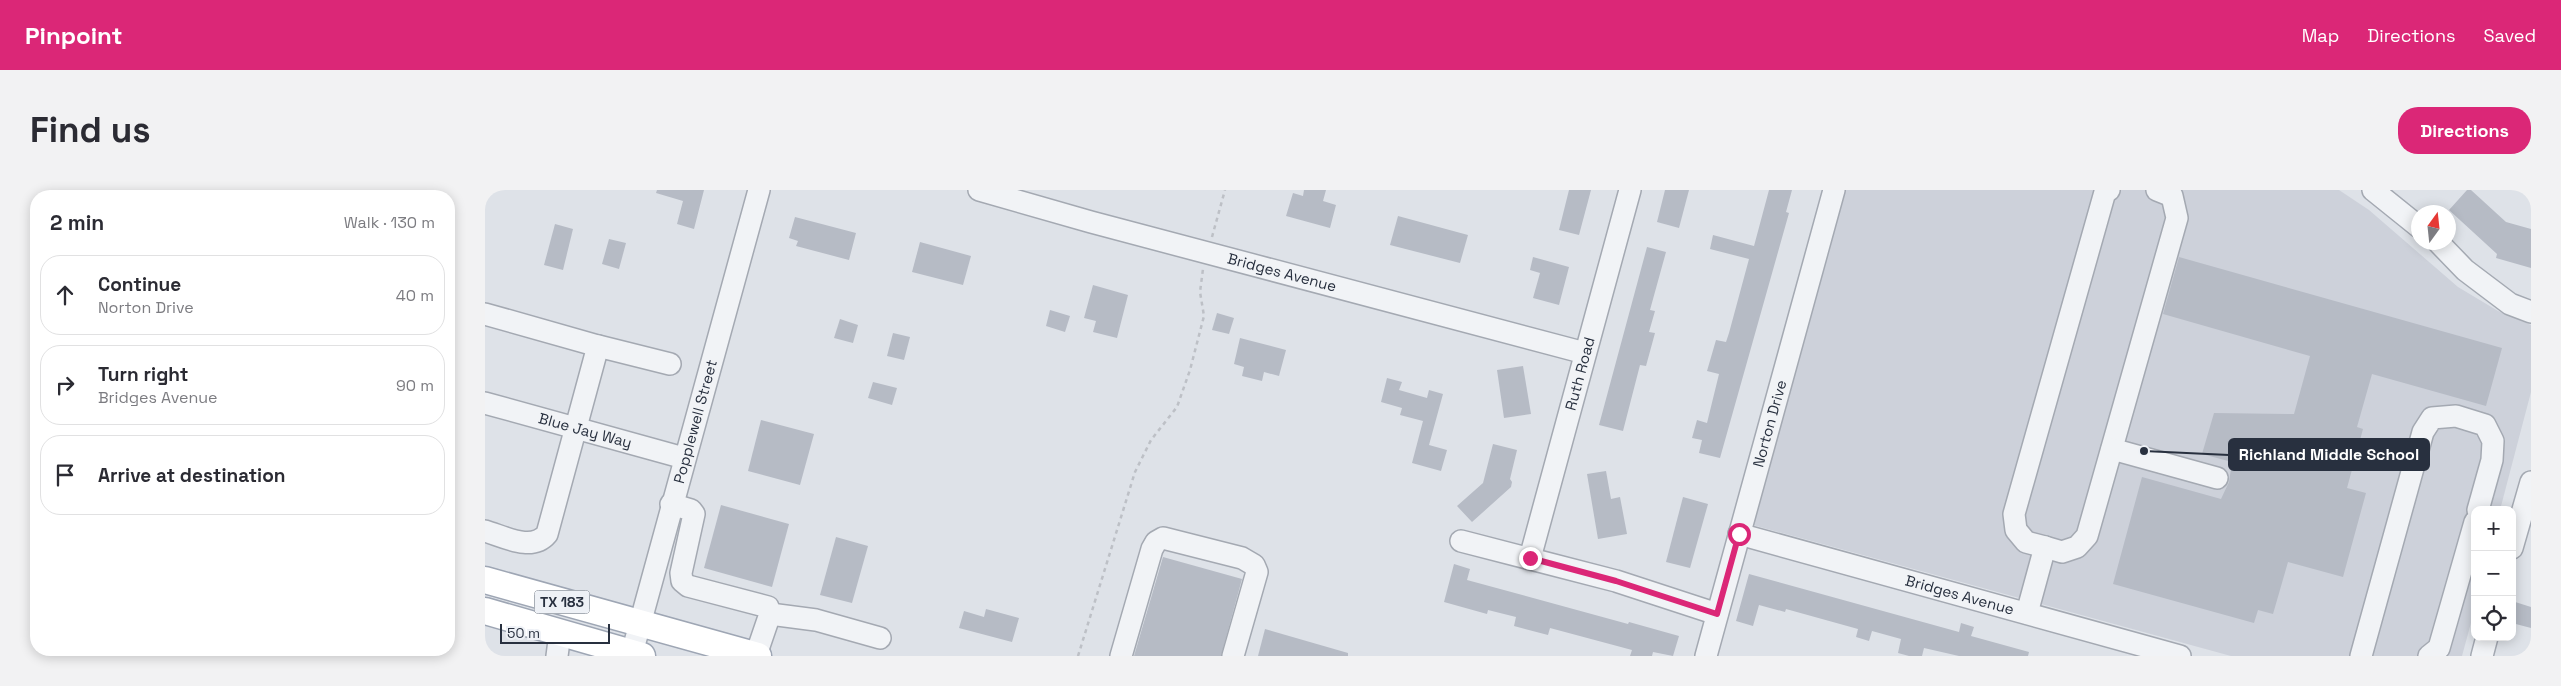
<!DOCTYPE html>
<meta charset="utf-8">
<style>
:root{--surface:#fff;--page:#f2f2f3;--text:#2b2b33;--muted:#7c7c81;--line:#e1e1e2;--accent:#db2777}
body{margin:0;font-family:"Space Grotesk",sans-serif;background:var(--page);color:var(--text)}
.controls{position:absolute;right:15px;bottom:15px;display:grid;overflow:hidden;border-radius:10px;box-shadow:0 2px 12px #0003}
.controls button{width:45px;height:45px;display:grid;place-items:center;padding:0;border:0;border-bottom:1px solid var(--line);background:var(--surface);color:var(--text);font:25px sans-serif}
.compass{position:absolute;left:1926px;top:15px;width:45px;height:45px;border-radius:50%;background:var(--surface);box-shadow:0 2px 12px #0003;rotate:15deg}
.scale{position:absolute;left:15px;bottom:12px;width:110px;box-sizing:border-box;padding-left:5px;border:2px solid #28303f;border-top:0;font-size:14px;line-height:18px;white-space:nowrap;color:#28303f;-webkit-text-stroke:4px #eef1f6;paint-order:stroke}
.stop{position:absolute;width:15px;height:15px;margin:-11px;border:4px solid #db2777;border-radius:50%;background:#fff}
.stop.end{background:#db2777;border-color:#fff;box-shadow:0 1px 5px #0008}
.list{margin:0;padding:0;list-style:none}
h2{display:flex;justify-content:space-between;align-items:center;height:65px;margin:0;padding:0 20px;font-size:21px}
h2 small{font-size:16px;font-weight:400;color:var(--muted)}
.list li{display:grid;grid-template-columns:32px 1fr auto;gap:15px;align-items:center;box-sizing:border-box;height:80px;margin:0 10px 10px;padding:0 10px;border:1px solid var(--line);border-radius:20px}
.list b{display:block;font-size:19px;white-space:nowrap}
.list p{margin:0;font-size:16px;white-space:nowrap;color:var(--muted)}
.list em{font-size:16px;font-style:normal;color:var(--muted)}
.icon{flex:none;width:28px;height:28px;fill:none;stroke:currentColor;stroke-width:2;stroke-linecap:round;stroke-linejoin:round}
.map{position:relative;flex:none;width:2046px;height:466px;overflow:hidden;border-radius:20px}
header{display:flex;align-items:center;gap:30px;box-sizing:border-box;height:70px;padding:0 25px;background:var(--accent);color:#fff}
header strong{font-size:24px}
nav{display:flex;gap:28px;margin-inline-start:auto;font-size:18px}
.intro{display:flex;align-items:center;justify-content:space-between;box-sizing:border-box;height:120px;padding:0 30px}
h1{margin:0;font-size:35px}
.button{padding:12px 22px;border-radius:20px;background:var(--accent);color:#fff;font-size:18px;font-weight:700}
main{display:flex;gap:30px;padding:0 30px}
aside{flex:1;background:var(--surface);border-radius:20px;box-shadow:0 2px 12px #0003}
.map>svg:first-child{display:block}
.built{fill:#cdd1da}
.building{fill:#b6bbc5}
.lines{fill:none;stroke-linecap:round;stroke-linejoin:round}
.minor-casing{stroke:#a4a9b2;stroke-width:24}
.major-casing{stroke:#9ea6b4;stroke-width:29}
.path{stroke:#bdc0c6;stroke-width:2.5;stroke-dasharray:4 4;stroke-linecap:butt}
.minor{stroke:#f1f3f6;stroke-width:21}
.major{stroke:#fff;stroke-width:26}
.route{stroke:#db2777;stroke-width:6}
.labels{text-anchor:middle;stroke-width:5;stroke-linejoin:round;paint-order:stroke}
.shield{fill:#eef1f6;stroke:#636a76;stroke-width:1}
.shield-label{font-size:14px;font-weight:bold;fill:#28303f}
.street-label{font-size:15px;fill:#28303f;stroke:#eef1f6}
.leader{fill:none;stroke:#28303f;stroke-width:2}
.callout-dot{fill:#28303f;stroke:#eef1f6;stroke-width:2}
.callout{fill:#28303f;stroke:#28303f;stroke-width:2}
.callout-label{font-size:16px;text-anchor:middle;font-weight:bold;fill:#fff}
</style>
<header>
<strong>Pinpoint</strong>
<nav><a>Map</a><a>Directions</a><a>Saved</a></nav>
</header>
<div class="intro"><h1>Find us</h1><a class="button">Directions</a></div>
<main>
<aside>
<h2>2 min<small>Walk · 130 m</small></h2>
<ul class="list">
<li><svg class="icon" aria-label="ahead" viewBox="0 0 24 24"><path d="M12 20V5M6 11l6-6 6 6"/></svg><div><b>Continue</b><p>Norton Drive</p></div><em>40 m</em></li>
<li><svg class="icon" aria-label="right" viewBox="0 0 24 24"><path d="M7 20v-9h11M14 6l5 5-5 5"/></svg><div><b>Turn right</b><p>Bridges Avenue</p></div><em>90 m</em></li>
<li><svg class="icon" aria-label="arrive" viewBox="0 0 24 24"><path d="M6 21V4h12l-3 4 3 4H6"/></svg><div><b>Arrive at destination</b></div></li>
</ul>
</aside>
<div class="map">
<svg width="2046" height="466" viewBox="0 0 2046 466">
<rect width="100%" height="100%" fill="#dee2e8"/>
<polygon class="built" points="1360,0 1854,0 1884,20 1973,97 2013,121 2046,135 2046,202 2015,320 1990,320 1990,418 1977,466 1746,466 1268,335"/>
<g class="building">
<polygon points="172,0 219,0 209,39 192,34 198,11 171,3"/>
<polygon points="819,0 841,0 838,11 851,15 845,38 801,26 808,3 818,6"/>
<polygon points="1084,0 1106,0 1094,45 1074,40"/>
<polygon points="1180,0 1204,0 1194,38 1172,32"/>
<polygon points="1284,0 1307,0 1301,22 1304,23 1235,268 1214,263 1217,250 1207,248 1212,230 1222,233 1234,184 1222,181 1231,150 1241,152 1244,143 1264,69 1225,59 1228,45 1269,56"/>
<polygon points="1982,0 1986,0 2021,32 2046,39 2046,78 2011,68 2012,64 1964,20"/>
<polygon points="913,26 983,45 975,73 905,55"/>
<polygon points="310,27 371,43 364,70 311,56 313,51 304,48"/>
<polygon points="70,34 88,39 78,80 59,75"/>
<polygon points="124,49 141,53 134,79 117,74"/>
<polygon points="435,52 486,66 478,95 427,82"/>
<polygon points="1162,57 1181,62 1165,120 1170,121 1164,142 1170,143 1161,176 1155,175 1138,241 1114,235"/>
<polygon points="1048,67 1084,77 1074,115 1048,108 1055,83 1045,80"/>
<polygon points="1694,67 2017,158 2001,216 1887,184 1872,237 1878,239 1862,298 1881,303 1858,387 1803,372 1788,424 1773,420 1769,433 1628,394 1657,287 1736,309 1744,292 1747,272 1717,264 1729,223 1809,224 1825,166 1678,124"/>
<polygon points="608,95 643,105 632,148 608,142 611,131 599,128"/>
<polygon points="565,120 585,126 580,142 561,136"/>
<polygon points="732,123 749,128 744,144 727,140"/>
<polygon points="355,129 373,135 368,153 349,148"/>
<polygon points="408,143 425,147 419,170 402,166"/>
<polygon points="755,148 801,160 794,186 779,182 777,191 757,186 759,177 749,174"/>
<polygon points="1038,176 1046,224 1019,228 1012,180"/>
<polygon points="902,188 917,192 914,200 942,208 944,200 958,204 944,255 962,260 956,281 927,273 938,231 915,225 917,218 896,212"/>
<polygon points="388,192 412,198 407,215 383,208"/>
<polygon points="276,230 329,244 315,295 263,281"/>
<polygon points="1008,254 1032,260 1025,289 1027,292 1026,297 987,332 972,316 998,293"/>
<polygon points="1121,281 1126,309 1135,307 1142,344 1113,349 1102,284"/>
<polygon points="1198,307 1223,314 1205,378 1181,372"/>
<polygon points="236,315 304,334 287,397 219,378"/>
<polygon points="351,347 383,356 367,413 335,405"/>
<polygon points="678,367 757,389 736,466 649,466"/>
<polygon points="969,374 985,379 982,390 1143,434 1144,432 1194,446 1188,466 1168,462 1167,466 1145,466 1147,460 1065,438 1063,445 1029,436 1031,427 1003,420 1002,424 959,412"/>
<polygon points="1264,384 1474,442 1476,433 1489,437 1486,446 1544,462 1543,466 1474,466 1439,458 1437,466 1424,466 1413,463 1416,449 1387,441 1384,451 1371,447 1373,439 1301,419 1300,422 1274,415 1268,436 1251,431"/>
<polygon points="2027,411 2046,417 2046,438 2027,433"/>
<polygon points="501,419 534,428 527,452 474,438 479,421 499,427"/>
<polygon points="780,439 863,463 863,466 773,466"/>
</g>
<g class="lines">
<defs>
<g id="minor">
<path id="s1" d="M494 0 606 32 1100 163"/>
<polyline points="1624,0 1620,2 1529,324 1531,340 1541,352 1560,357 1577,362 1592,357 1602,346 1692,28 1687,6 1672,0"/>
<polyline points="1888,0 1934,37"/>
<polyline points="1953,52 1980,80 2025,114 2046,122"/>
<polyline points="0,124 113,156"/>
<path id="s2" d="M0 213 199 268"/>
<polyline points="1627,259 1732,288"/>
<polyline points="186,314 206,320 209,324 196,383 197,391 203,396 283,417 285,424 271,465"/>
<path d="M0 341C20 347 47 362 62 344L113 156 185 174"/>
<path id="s3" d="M1254 344 1695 466"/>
<polyline points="976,351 1131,391 1232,424"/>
<polyline points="2027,358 2046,292"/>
<path id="s4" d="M1045 368 1145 0"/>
<polyline points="1542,423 1560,357"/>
<polyline points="285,424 331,430 395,448"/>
<path id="s5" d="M147 463 274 0"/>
<polyline points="72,466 75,443"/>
<polyline points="636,466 667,359 671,352 678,348 757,368 769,375 772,382 748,466"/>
<path id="s6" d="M1221 466 1349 0"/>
<polyline points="1876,466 1938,242 1947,228 1971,226 2000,235 2008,251 2007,270 1993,320"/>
<polyline points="1944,466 1954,458 1990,332"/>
<polyline points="1997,466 2002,447"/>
</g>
<g id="major">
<polyline points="0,390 273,466"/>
<polyline points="0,421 157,466"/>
</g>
</defs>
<use href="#minor" class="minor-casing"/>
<use href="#major" class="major-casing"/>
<g class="path">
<polyline points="727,47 740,0"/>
<polyline points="593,466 650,282 666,250 692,217 705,180 719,126 715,102 718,79"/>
</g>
<use href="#minor" class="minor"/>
<use href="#major" class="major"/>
</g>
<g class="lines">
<polyline class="route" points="1045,368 1131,391 1232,424 1254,344"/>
</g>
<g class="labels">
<rect class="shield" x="49.5" y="400.5" width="55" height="23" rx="4"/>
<g class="shield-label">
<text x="77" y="417">TX 183</text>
</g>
<g class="street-label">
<text dy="5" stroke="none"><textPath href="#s1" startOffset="314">Bridges Avenue</textPath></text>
<text dy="5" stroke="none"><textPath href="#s4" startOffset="191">Ruth Road</textPath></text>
<text dy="5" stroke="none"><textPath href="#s5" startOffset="240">Popplewell Street</textPath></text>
<text dy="5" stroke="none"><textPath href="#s6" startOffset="241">Norton Drive</textPath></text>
<text dy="5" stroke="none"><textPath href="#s2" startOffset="104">Blue Jay Way</textPath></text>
<text dy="5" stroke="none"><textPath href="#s3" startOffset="229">Bridges Avenue</textPath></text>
</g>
</g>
<path class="leader" d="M1659 261L1744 265"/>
<circle class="callout-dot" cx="1659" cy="261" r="5"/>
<rect class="callout" x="1744" y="249" width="200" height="31" rx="5"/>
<g class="callout-label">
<text x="1844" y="270">Richland Middle School</text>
</g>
</svg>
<div class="controls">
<button>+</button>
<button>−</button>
<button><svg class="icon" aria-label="locate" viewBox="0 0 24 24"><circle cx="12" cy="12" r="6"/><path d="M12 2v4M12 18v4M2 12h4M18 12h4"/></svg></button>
</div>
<svg class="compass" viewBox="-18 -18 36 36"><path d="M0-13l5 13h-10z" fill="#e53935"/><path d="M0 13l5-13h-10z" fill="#7c7c81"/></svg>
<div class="scale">50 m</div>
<div class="stop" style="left:1254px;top:344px"></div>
<div class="stop end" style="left:1045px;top:368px"></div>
</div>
</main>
